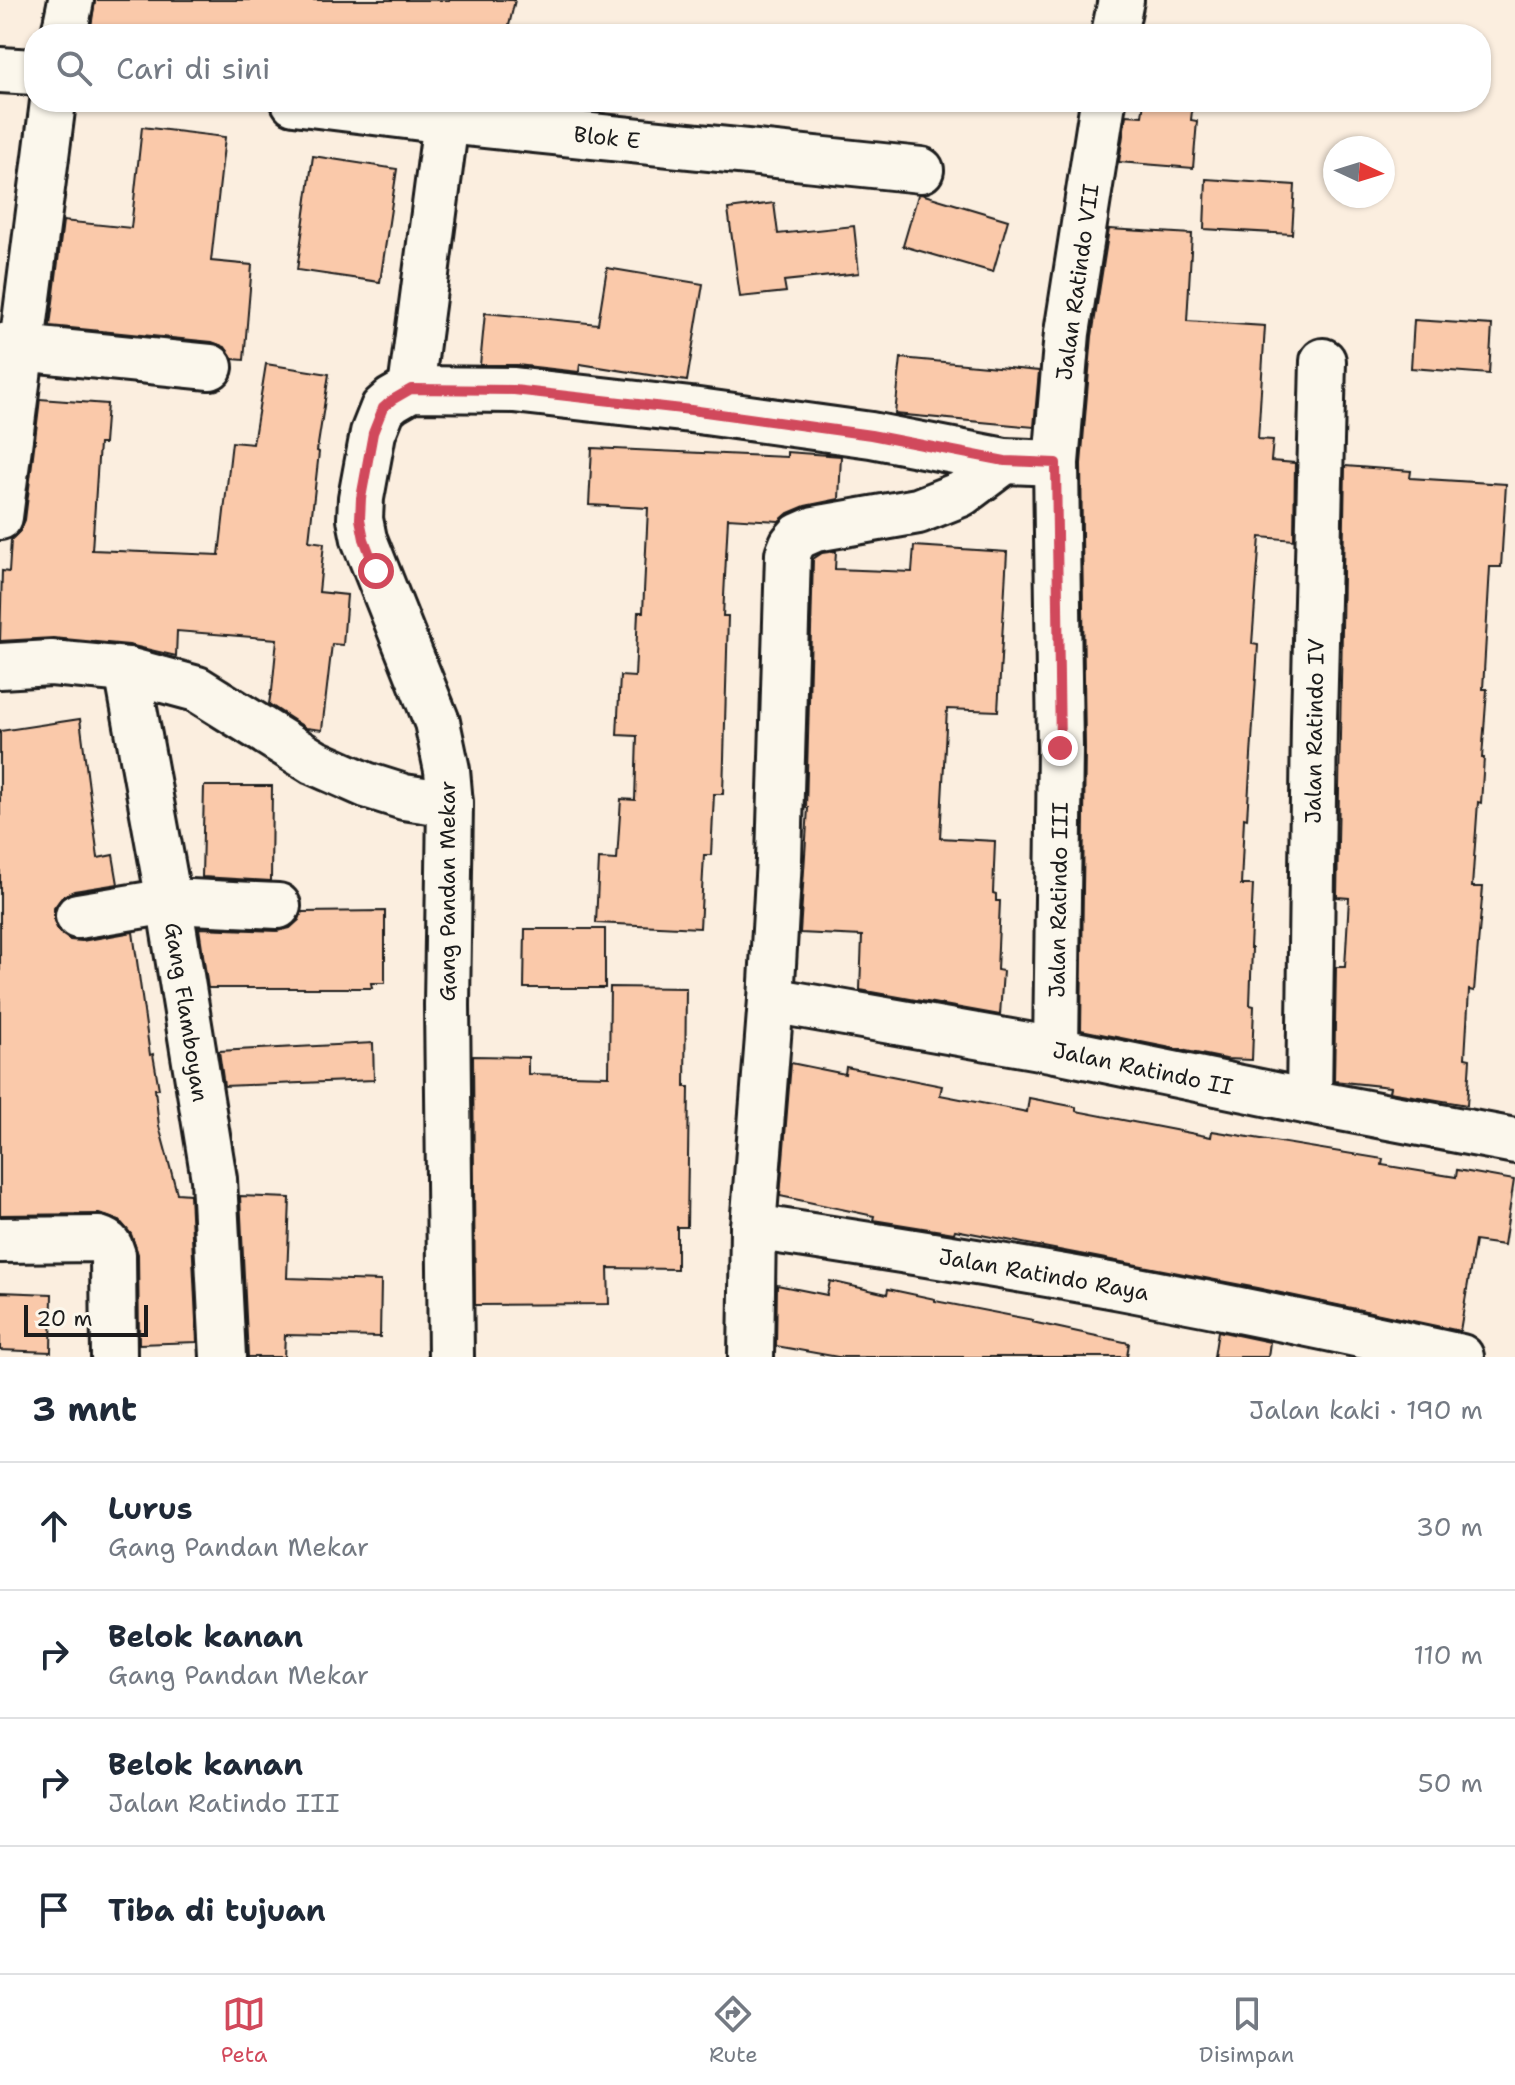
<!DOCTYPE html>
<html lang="id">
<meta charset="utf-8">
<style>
:root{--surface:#fff;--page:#f6f6f7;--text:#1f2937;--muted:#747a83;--line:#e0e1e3;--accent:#d1495b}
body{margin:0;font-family:"Shantell Sans",sans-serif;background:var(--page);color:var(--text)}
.compass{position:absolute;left:1323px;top:136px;width:72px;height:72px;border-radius:50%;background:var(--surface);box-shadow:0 2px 6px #0004;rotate:94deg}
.scale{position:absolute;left:24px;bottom:20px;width:124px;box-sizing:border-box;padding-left:8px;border:4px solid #1c1c1c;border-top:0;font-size:22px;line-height:28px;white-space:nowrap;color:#1c1c1c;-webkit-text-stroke:6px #fbf7ec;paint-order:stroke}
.stop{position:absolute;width:24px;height:24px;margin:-18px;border:6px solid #d1495b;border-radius:50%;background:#fff}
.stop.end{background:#d1495b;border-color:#fff;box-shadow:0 2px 8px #0008}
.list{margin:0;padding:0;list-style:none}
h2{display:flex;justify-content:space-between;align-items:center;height:104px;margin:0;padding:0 32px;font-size:34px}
h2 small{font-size:26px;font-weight:400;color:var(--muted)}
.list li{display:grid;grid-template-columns:52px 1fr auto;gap:24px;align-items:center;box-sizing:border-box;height:128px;padding:0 32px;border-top:2px solid var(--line)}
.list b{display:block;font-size:30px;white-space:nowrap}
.list p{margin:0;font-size:26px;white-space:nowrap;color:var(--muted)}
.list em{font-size:26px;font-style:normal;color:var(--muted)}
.icon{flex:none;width:44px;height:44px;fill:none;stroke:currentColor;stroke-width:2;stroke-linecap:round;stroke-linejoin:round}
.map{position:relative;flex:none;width:1515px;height:1357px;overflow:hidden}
.search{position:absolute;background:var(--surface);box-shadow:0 2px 6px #0004;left:24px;right:24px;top:24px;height:88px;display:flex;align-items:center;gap:20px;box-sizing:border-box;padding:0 28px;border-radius:32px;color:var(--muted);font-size:30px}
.sheet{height:616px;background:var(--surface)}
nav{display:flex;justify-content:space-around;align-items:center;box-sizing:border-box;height:112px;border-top:2px solid var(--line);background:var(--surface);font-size:22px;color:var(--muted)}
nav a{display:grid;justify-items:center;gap:4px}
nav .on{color:var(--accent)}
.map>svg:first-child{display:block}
.building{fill:#fac9aa;stroke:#1c1c1c;stroke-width:2}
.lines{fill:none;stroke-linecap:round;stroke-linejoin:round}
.minor-casing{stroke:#1c1c1c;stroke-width:50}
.minor{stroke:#fbf7ec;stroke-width:44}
.route{stroke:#d1495b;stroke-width:10}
.labels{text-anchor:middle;stroke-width:7;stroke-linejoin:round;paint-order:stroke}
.street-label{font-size:22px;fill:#1c1c1c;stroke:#fbf7ec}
</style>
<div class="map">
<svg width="1515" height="1357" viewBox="0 0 1515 1357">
<rect width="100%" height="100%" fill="#fbeedf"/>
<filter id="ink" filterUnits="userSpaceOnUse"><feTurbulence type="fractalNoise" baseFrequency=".0125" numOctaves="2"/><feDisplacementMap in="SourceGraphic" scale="16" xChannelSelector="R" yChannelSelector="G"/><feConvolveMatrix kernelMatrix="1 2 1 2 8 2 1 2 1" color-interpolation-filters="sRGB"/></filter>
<g filter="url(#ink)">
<g class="building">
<polygon points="95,0 515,0 507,34 90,34"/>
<polygon points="1144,102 1193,102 1191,120 1197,121 1193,168 1119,162 1126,115 1142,116"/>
<polygon points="142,127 225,137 211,261 252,265 244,360 233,359 225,347 212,342 50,326 63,221 131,228"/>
<polygon points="313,156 397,169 380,282 297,270"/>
<polygon points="1206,179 1295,185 1292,234 1204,229"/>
<polygon points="921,194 1008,220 993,272 903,246 918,195"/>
<polygon points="774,203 778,234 854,226 859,273 784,281 786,292 740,297 728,209"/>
<polygon points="1109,229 1192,234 1187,321 1265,326 1258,439 1273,440 1271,461 1295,463 1294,540 1260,537 1252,644 1258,645 1247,819 1244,818 1241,885 1253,885 1250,948 1252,948 1250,1005 1254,1006 1252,1060 1226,1059 1081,1030 1085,748 1081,464 1092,336"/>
<polygon points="607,268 703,284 687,381 580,364 579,372 517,365 480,365 485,313 598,324"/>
<polygon points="1414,320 1492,325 1489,374 1411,368"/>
<polygon points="901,358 1039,371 1034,427 895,414"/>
<polygon points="266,364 329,374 317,451 319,452 309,541 324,543 319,592 347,595 343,645 332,644 322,730 306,728 269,704 271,691 272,691 277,639 177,631 176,656 129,645 53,638 0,641 2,571 9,572 11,540 20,531 25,520 40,399 107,404 104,444 99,444 92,550 219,555 232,442 253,444"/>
<polygon points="592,448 787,457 787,452 841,456 839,499 805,506 788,513 779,521 728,518 723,616 728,616 723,794 714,794 711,855 704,855 700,928 596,923 599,859 617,860 621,799 635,800 637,736 617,735 620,676 635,677 638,612 643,612 648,508 589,505"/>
<polygon points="1345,466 1411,471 1410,478 1506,484 1501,567 1490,567 1483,689 1487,689 1482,758 1484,758 1481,803 1478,802 1472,887 1483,887 1474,991 1469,990 1465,1058 1470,1059 1467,1105 1389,1092 1390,1087 1334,1081 1336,967 1345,967 1349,898 1337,897"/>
<polygon points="914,546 1007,552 998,711 947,709 940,838 995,841 993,893 996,894 996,901 1000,901 997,970 1003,971 1000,1015 860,990 862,936 800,933 808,808 806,808 813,559 822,553 836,551 835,569 912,572"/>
<polygon points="80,719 98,858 113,855 118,884 74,891 63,896 54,908 54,921 59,932 70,940 82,941 133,932 150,1055 153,1054 159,1089 155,1089 159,1126 177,1193 190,1194 197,1342 139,1344 138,1254 131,1234 120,1221 99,1214 0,1215 0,731"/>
<polygon points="204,786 272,786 271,881 202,877"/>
<polygon points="385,911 385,983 371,983 372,988 208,988 199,928 277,931 290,928 299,920 302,912"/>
<polygon points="525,929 605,929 605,988 524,988"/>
<polygon points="610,987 686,988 685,1087 689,1087 687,1227 677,1227 677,1269 608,1268 609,1304 475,1305 473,1056 528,1057 528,1074 609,1076"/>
<polygon points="373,1043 374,1080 224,1086 219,1051"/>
<polygon points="791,1063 845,1074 846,1067 942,1086 940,1095 1027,1112 1029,1098 1076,1107 1076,1111 1211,1137 1212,1131 1383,1159 1382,1165 1456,1177 1457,1170 1514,1180 1504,1245 1475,1241 1460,1331 1257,1288 955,1230 954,1233 873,1220 874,1216 780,1196"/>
<polygon points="240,1196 290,1198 287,1278 381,1281 380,1337 285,1335 284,1357 248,1357"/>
<polygon points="830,1281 887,1294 888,1289 935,1299 935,1301 1033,1320 1032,1322 1129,1343 1127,1357 838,1357 776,1346 777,1285 827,1295"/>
<polygon points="0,1292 52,1294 51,1352 0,1350"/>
<polygon points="1218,1331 1270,1342 1268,1357 1214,1357"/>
</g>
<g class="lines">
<defs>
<g id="minor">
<polyline points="64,34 71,0"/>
<polyline points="1114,34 1121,0"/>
<polyline points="0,70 34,72"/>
<polyline points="294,102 446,121 921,170"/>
<polyline points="0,346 210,367"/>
<polyline points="411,389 446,121"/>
<polyline points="0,517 53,102"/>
<polyline points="0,666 51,663 127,670 197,689 314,762 366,785 404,797 450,804"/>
<polyline points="127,670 169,901 214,1179 223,1357"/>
<polyline points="78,916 169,901 278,906"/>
<polyline points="771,1000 1056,1050 1309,1102 1515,1141"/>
<polyline points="1056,1050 1060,748 1056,463 1067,333 1103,102"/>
<polyline points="1309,1102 1314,720 1323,361"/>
<polyline points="753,1227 771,1000 779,859 788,554 792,544 799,536 815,529 918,511 961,494 1005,461"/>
<path d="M0 1240 99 1239C109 1242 110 1246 113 1255L114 1357"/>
<polyline points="451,1357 447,1005 450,804 447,770 437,722 364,539 360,519 361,498 373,433 383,408 392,400 411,389 514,390 691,410 871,435 1005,461 1056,463"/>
<path d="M751 1357 753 1227C878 1246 1002 1265 1126 1288 1238 1309 1349 1332 1461 1357"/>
</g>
</defs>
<use href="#minor" class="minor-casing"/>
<use href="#minor" class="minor"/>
</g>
</g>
<g class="lines" filter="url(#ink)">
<polyline class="route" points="376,571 364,539 360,519 361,498 373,433 383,408 392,400 411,389 514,390 691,410 871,435 1005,461 1056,463 1060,748"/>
</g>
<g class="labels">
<g class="street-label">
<text transform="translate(607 137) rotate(6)" y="8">Blok E</text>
<text transform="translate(1077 282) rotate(-82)" y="8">Jalan Ratindo VII</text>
<text transform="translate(1314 731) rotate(-89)" y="8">Jalan Ratindo IV</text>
<text transform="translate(447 891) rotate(-90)" y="8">Gang Pandan Mekar</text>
<text transform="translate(1058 900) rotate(-89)" y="8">Jalan Ratindo III</text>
<text transform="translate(187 1012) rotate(81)" y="8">Gang Flamboyan</text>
<text transform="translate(1143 1068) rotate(12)" y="8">Jalan Ratindo II</text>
<text transform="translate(1044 1274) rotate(10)" y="8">Jalan Ratindo Raya</text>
</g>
</g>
</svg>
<svg class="compass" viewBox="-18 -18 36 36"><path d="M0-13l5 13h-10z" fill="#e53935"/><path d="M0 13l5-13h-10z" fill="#747a83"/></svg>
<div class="scale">20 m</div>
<div class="stop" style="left:376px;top:571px"></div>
<div class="stop end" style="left:1060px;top:748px"></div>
<div class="search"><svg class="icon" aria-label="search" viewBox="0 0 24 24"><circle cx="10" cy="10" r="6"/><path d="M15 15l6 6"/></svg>Cari di sini</div>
</div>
<section class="sheet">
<h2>3 mnt<small>Jalan kaki · 190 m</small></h2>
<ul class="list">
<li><svg class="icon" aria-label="ahead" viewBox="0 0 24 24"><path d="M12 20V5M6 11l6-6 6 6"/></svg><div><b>Lurus</b><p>Gang Pandan Mekar</p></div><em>30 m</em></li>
<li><svg class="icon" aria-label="right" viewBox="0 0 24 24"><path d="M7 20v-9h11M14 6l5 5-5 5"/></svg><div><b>Belok kanan</b><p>Gang Pandan Mekar</p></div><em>110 m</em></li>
<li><svg class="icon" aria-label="right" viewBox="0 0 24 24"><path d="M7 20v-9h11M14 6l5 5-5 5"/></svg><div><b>Belok kanan</b><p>Jalan Ratindo III</p></div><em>50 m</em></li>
<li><svg class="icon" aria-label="arrive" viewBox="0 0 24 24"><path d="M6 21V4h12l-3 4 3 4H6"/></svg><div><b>Tiba di tujuan</b></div></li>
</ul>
</section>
<nav>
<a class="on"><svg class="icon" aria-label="map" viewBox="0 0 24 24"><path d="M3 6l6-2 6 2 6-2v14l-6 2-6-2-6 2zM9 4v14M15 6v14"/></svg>Peta</a>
<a><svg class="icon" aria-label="directions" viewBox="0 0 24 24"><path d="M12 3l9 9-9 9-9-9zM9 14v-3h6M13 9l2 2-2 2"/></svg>Rute</a>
<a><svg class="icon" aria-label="saved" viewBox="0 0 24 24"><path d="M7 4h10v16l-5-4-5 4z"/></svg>Disimpan</a>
</nav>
